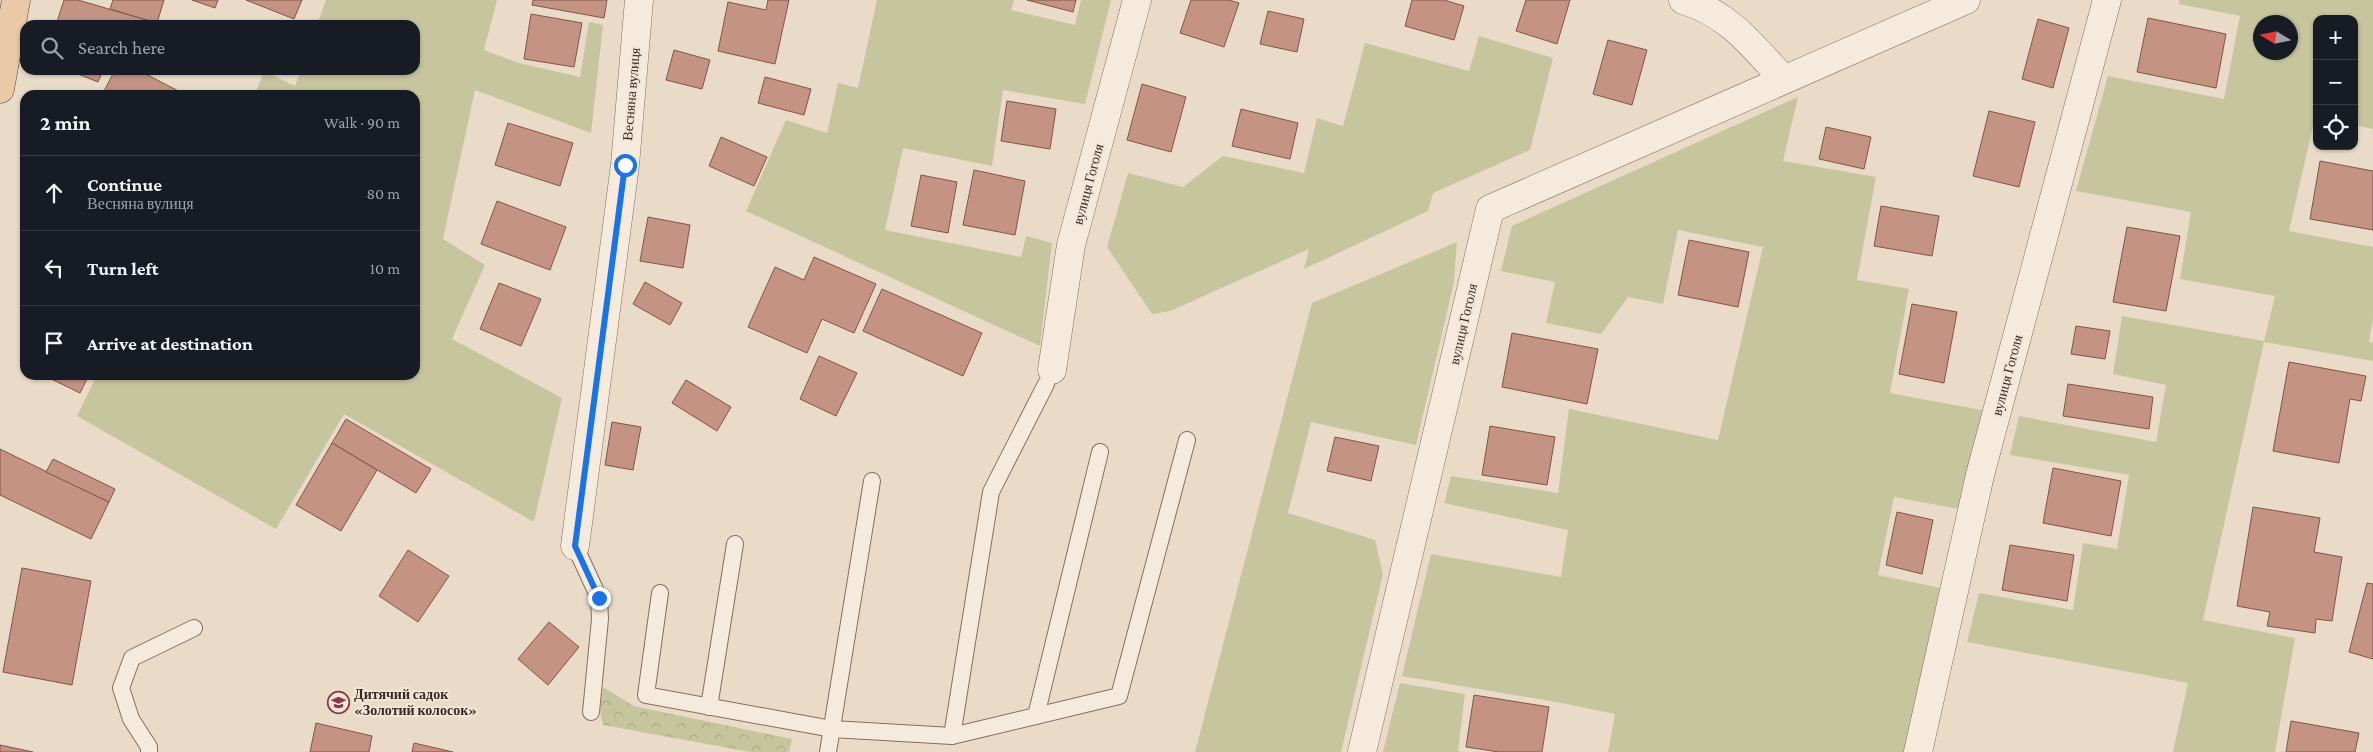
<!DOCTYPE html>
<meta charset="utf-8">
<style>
:root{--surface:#171b24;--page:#242831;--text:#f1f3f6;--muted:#9ea1a6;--line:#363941}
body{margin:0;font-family:"Crimson Pro",serif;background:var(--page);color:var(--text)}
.controls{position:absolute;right:15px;top:15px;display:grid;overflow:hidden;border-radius:10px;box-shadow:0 1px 4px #0004}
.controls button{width:45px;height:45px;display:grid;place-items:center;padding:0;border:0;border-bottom:1px solid var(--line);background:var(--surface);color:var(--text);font:25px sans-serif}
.compass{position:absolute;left:2253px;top:15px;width:45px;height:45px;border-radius:50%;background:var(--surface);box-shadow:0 1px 4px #0004;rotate:280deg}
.stop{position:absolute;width:15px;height:15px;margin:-11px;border:4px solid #1a73e8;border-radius:50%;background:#fff}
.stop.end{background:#1a73e8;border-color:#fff;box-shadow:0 1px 5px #0008}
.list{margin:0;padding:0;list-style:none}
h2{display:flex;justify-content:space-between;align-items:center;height:65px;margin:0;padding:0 20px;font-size:21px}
h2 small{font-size:16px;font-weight:400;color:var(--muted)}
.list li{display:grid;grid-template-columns:32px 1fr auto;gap:15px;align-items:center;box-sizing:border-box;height:75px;padding:0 20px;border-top:1px solid var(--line)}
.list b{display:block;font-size:19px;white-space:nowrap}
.list p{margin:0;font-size:16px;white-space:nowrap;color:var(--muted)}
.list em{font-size:16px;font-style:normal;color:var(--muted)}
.icon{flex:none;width:28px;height:28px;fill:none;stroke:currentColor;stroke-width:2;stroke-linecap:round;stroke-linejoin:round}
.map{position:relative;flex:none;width:2373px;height:752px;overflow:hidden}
.search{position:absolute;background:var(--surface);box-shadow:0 1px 4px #0004;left:20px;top:20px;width:400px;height:55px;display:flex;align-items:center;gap:12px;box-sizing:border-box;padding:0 18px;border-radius:15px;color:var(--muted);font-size:19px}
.panel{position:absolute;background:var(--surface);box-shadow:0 1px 4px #0004;left:20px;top:90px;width:400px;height:290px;border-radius:15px}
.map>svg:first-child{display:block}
.green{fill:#c7c59e;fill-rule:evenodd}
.forest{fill:url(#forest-crowns)}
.building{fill:#c49383;stroke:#815548}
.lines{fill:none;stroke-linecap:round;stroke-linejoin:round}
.lane-casing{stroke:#856d60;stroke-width:18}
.street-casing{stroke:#856d60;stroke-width:29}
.primary-casing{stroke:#533d33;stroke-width:29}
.lane{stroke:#f6eadc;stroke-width:16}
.street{stroke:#f6eadc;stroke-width:28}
.primary{stroke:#e9c9a6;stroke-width:28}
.route{stroke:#1a73e8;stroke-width:6}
.labels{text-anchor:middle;stroke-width:4;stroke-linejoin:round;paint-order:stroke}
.street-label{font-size:14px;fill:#372822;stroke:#f2e6d8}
.poi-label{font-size:14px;font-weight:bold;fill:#372822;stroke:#f2e6d8;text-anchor:start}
</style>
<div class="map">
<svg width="2373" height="752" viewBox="0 0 2373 752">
<defs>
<pattern id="forest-crowns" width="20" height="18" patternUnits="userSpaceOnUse" patternTransform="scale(1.25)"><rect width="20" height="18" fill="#c7c59e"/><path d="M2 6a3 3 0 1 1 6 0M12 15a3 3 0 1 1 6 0" fill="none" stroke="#aca988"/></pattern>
</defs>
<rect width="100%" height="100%" fill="#eadbc9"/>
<g class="green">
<polygon points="326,0 497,0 484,50 519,63 580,77 589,22 603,25 591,133 475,90 443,239 485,265 452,339 562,398 534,522 344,414 276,529 77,416 97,375 415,375 415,95 255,95 264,71 295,86 301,70 415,70 415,25 317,25"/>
<polygon points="877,0 1014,0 1011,10 1075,25 1081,0 1111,0 1085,104 1003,90 992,166 903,148 885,230 1021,257 1026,236 1052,243 1040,346 746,211 786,120 827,133 838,83 858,88"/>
<path d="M2179 0H2373V129L2354 125V19H2317V117H2315L2289 231 2373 247V318L2369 342 2373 343V361L2264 342 2203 620 2295 638 2275 752H2173L2188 683 1967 642 1979 593 2073 610 2083 543 2117 549 2129 475 2010 455 2019 416 2156 442 2166 385 2113 374 2122 316 2264 341 2275 296 2180 279 2191 212 2076 191 2108 76 2224 99 2240 16 2179 4ZM2260 22H2290V52H2260Z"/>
<polygon points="1479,36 1553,58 1530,150 1433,193 1428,211 1304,269 1309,249 1170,311 1152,314 1107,247 1128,173 1183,187 1223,156 1304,173 1317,118 1343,126 1365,43 1469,71"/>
<polygon points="1798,97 1783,161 1876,177 1857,280 1909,289 1890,393 1987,411 1964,510 1894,497 1878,575 1945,589 1907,752 1608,752 1615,714 1562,703 1402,676 1431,554 1561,577 1568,530 1444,503 1451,476 1558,493 1569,409 1718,440 1763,247 1678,230 1663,304 1628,297 1601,334 1546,323 1555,282 1501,271 1512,226"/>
<polygon points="1457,242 1454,282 1416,445 1311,422 1288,513 1375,540 1383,574 1341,752 1195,752 1312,303"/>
<polygon points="1400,683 1465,694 1458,751 1461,752 1383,752"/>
</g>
<polygon class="forest" points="603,687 634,706 792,739 789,752 750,752 603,725 600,710"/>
<g class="building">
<polygon points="64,0 78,0 164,25 56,25"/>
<polygon points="113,0 164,0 157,23 110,9"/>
<polygon points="192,0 218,0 215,8"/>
<polygon points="246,0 302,0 294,19"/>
<polygon points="533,0 607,0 604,18 532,5"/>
<polygon points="768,0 789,0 775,64 718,51 728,2 766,10"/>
<polygon points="1027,0 1076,0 1073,12"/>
<polygon points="1191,0 1229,0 1239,3 1224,47 1180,33"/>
<polygon points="1412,0 1444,0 1464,6 1454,40 1405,26"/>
<polygon points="1526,0 1570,0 1557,44 1516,31"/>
<polygon points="1268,11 1304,19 1297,52 1260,44"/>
<polygon points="531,14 582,23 574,67 524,59"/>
<polygon points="2148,18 2226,34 2216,88 2137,72"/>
<polygon points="2038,19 2069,28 2053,88 2022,79"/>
<polygon points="1608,40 1647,50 1632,105 1593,94"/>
<polygon points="674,50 710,60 702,89 666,80"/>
<polygon points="68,70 103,70 98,82"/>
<polygon points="115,70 138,70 186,95 102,95"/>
<polygon points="765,77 811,89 804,115 758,103"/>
<polygon points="1142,84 1186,97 1171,152 1127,140"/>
<polygon points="1007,101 1056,109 1050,149 1001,141"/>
<polygon points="1241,109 1298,123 1290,159 1232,146"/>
<polygon points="1989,111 2035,122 2019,187 1973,176"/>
<polygon points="508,123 573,143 560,186 495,165"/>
<polygon points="1826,127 1871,137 1864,169 1819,159"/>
<polygon points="721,137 767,157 754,186 709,166"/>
<polygon points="2320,161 2373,171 2373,230 2310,219"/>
<polygon points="974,170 1025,181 1015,235 963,225"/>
<polygon points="921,175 957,182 948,233 911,226"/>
<polygon points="497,201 566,227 550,270 481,244"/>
<polygon points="1881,206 1939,216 1932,256 1874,246"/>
<polygon points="648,217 690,225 683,268 640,261"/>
<polygon points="2127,227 2180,236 2166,311 2113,302"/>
<polygon points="1689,240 1749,252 1738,307 1678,295"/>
<polygon points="814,257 876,284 854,333 822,319 807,353 748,327 775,267 804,280"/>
<polygon points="645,282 682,303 670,325 633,304"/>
<polygon points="499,283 541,299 521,346 480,329"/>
<polygon points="882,289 982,333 963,376 863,331"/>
<polygon points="1912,304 1957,312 1944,383 1899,374"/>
<polygon points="2076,326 2110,331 2105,359 2071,354"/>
<polygon points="1512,333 1598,349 1587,404 1502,387"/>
<polygon points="819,356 857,373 836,416 800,399"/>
<polygon points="2289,362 2366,376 2361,401 2350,399 2339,463 2273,451"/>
<polygon points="43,375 89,375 80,393"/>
<polygon points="686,380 731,407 717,431 672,403"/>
<polygon points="2068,384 2153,397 2149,429 2063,416"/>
<polygon points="346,419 431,469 416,493 332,443"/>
<polygon points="612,422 641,427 633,470 605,465"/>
<polygon points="1490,426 1555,437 1547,485 1482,475"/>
<polygon points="1335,437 1379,446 1371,481 1327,471"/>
<polygon points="332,443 377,470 341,531 296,505"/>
<polygon points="0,449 109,502 91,539 0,495"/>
<polygon points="53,459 115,489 109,502 46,472"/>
<polygon points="2053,468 2121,481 2111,536 2043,523"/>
<polygon points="2253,507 2320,518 2314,552 2342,557 2332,621 2316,619 2315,633 2267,626 2270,612 2237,606"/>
<polygon points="1897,512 1933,520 1922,574 1886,565"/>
<polygon points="2010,545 2074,555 2067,601 2002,590"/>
<polygon points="408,550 449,576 418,622 379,596"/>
<polygon points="22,568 91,581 72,685 3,672"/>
<polygon points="2367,583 2373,584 2373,659 2349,652"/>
<polygon points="549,622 579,647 548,685 518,659"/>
<polygon points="1474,695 1549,707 1542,752 1499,752 1466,747"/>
<polygon points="2291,721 2359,733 2355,752 2286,752"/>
<polygon points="316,723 372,736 369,752 310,752"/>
<polygon points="414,743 453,752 412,752"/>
<polygon points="0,745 33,752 0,752"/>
</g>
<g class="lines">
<defs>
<g id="lane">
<polyline points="575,546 599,598 600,619 591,712"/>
<polyline points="660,593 646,695 832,729 952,736 991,492 1046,384"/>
<polyline points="709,707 735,544"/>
<polyline points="1036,716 1100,452"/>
<polyline points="952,736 1119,696 1187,440"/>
<polyline points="149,752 149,747 131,719 121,688 132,658 194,628"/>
<polyline points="828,752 872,481"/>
</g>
<g id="street">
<path d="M1683 0C1729 14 1752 45 1783 79"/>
<polyline points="1052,370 1071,245 1137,0"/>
<polyline points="575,546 625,165 639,0"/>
<polyline points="1362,752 1490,209 1966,0"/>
<polyline points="1918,752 1980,475 2107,0"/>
</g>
<polyline id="primary" points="0,89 16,0"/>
</defs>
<use href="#lane" class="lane-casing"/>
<use href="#street" class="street-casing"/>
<use href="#primary" class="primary-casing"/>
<use href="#lane" class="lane"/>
<use href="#street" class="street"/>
<use href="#primary" class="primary"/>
</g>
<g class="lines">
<polyline class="route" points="599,598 575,546 625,165"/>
</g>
<defs>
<symbol id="school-ring" viewBox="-11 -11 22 22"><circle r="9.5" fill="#f2e6d8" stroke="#8d3645" stroke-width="1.5"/><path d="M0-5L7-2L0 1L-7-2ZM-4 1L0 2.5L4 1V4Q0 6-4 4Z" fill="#8d3645"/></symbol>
</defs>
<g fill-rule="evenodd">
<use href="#school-ring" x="326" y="690" width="25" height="25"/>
</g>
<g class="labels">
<g class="street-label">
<text transform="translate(631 94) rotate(-85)" y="5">Весняна вулиця</text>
<text transform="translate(1088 184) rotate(-75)" y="5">вулиця Гоголя</text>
<text transform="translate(1463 324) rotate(-77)" y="5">вулиця Гоголя</text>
<text transform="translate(2007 375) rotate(-75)" y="5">вулиця Гоголя</text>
</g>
<g class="poi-label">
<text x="354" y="699">Дитячий садок<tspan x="354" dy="16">«Золотий колосок»</tspan></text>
</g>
</g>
</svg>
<div class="controls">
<button>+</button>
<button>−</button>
<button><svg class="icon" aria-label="locate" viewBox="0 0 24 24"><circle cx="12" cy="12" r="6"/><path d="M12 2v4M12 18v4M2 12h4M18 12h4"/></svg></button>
</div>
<svg class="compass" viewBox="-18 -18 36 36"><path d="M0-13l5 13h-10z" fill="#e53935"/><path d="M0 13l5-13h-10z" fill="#9ea1a6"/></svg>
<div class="stop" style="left:625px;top:165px"></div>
<div class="stop end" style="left:599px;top:598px"></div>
<div class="search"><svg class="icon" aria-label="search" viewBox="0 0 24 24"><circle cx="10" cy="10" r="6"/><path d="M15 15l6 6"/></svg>Search here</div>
<section class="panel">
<h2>2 min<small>Walk · 90 m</small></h2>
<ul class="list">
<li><svg class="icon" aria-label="ahead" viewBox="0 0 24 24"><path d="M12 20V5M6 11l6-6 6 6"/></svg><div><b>Continue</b><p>Весняна вулиця</p></div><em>80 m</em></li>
<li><svg class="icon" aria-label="left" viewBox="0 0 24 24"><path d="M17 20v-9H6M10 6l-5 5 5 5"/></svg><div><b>Turn left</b></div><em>10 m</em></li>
<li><svg class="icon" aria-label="arrive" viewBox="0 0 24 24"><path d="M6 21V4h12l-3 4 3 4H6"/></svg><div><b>Arrive at destination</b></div></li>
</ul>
</section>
</div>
